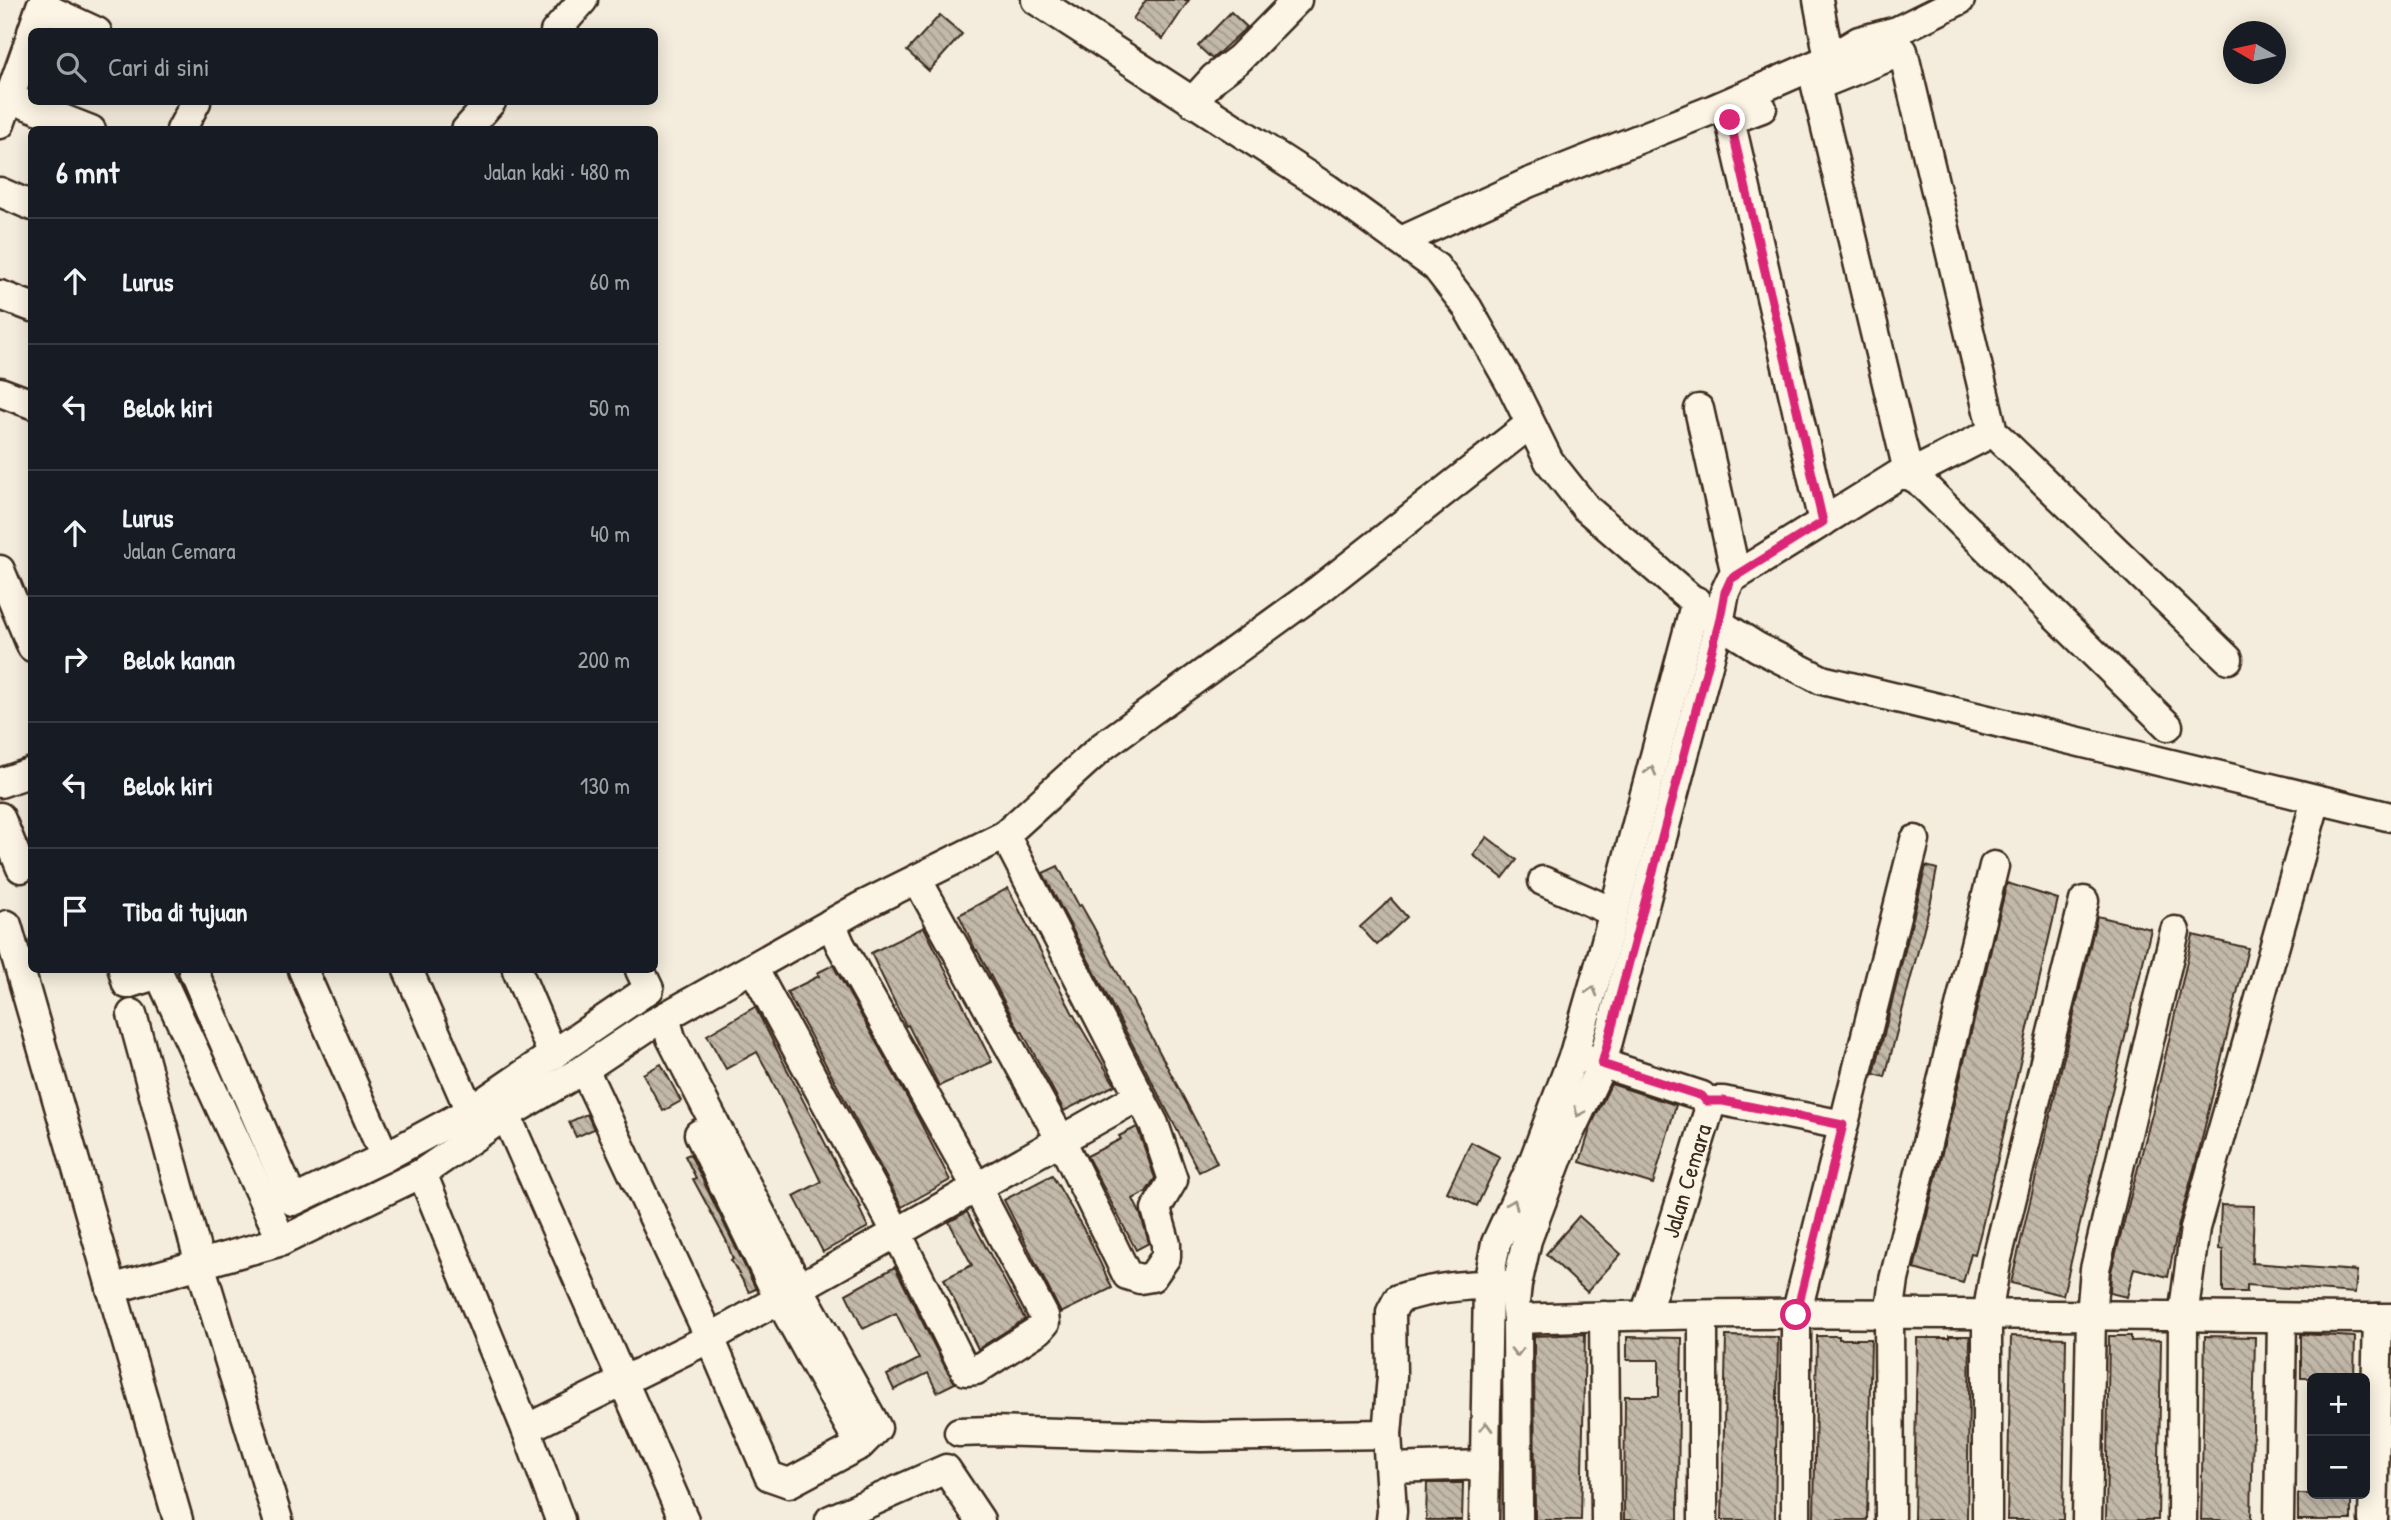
<!DOCTYPE html>
<html lang="id">
<meta charset="utf-8">
<style>
:root{--surface:#171b24;--page:#20242c;--text:#f1f3f6;--muted:#9ea1a6;--line:#363941}
body{margin:0;font-family:"Patrick Hand",sans-serif;background:var(--page);color:var(--text)}
.controls{position:absolute;right:21px;bottom:21px;display:grid;overflow:hidden;border-radius:10px;box-shadow:0 4px 18px #0003}
.controls button{width:63px;height:63px;display:grid;place-items:center;padding:0;border:0;border-bottom:2px solid var(--line);background:var(--surface);color:var(--text);font:35px sans-serif}
.compass{position:absolute;left:2223px;top:21px;width:63px;height:63px;border-radius:50%;background:var(--surface);box-shadow:0 4px 18px #0003;rotate:279deg}
.stop{position:absolute;width:21px;height:21px;margin:-16px;border:5px solid #db2777;border-radius:50%;background:#fff}
.stop.end{background:#db2777;border-color:#fff;box-shadow:0 2px 7px #0008}
.list{margin:0;padding:0;list-style:none}
h2{display:flex;justify-content:space-between;align-items:center;height:91px;margin:0;padding:0 28px;font-size:30px}
h2 small{font-size:23px;font-weight:400;color:var(--muted)}
.list li{display:grid;grid-template-columns:46px 1fr auto;gap:21px;align-items:center;box-sizing:border-box;height:126px;padding:0 28px;border-top:2px solid var(--line)}
.list b{display:block;font-size:26px;white-space:nowrap}
.list p{margin:0;font-size:23px;white-space:nowrap;color:var(--muted)}
.list em{font-size:23px;font-style:normal;color:var(--muted)}
.icon{flex:none;width:38px;height:38px;fill:none;stroke:currentColor;stroke-width:2;stroke-linecap:round;stroke-linejoin:round}
.map{position:relative;flex:none;width:2391px;height:1520px;overflow:hidden}
.search{position:absolute;background:var(--surface);box-shadow:0 4px 18px #0003;left:28px;top:28px;width:630px;height:77px;display:flex;align-items:center;gap:18px;box-sizing:border-box;padding:0 24px;border-radius:10px;color:var(--muted);font-size:26px}
.panel{position:absolute;background:var(--surface);box-shadow:0 4px 18px #0003;left:28px;top:126px;width:630px;height:847px;border-radius:10px}
.map>svg:first-child{display:block}
.building{fill:url(#building-back-hatch);stroke:#3b2a1e;stroke-width:2}
.lines{fill:none;stroke-linecap:round;stroke-linejoin:round}
.minor-casing{stroke:#3b2a1e;stroke-width:33}
.minor{stroke:#fcf5e5;stroke-width:28}
.oneway{stroke:#9c9082}
.route{stroke:#db2777;stroke-width:9}
.labels{text-anchor:middle;stroke-width:5;stroke-linejoin:round;paint-order:stroke}
.street-label{font-size:24px;fill:#3b2a1e;stroke:#fcf5e5}
</style>
<div class="map">
<svg width="2391" height="1520" viewBox="0 0 2391 1520">
<defs>
<pattern id="building-back-hatch" width="6" height="6" patternUnits="userSpaceOnUse" patternTransform="scale(1.75)"><rect width="6" height="6" fill="#c3b9aa"/><path d="M-1 5l2 2M0 0l6 6M5-1l2 2" fill="none" stroke="#a0978a"/></pattern>
</defs>
<rect width="100%" height="100%" fill="#f4eddd"/>
<filter id="ink" filterUnits="userSpaceOnUse"><feTurbulence type="fractalNoise" baseFrequency=".0143" numOctaves="2"/><feDisplacementMap in="SourceGraphic" scale="14" xChannelSelector="R" yChannelSelector="G"/><feConvolveMatrix kernelMatrix="1 2 1 2 8 2 1 2 1" color-interpolation-filters="sRGB"/></filter>
<g filter="url(#ink)">
<g class="building">
<polygon points="1146,0 1189,0 1163,39 1133,19"/>
<polygon points="1231,12 1247,27 1212,59 1198,46"/>
<polygon points="940,15 962,34 929,71 907,51"/>
<polygon points="1487,837 1517,860 1503,878 1473,855"/>
<polygon points="1058,866 1079,906 1081,905 1093,926 1208,1144 1217,1163 1199,1172 1043,873"/>
<polygon points="1926,866 1937,869 1931,901 1885,1077 1874,1074"/>
<polygon points="2007,883 2058,899 1981,1231 1975,1254 1971,1253 1963,1283 1914,1269"/>
<polygon points="1008,888 1072,1012 1115,1085 1064,1111 1022,1031 1020,1032 977,950 976,951 959,915"/>
<polygon points="1391,899 1407,917 1377,945 1360,927"/>
<polygon points="2097,916 2151,929 2063,1295 2011,1283"/>
<polygon points="924,927 992,1062 939,1086 908,1025 906,1026 871,953"/>
<polygon points="2193,935 2248,948 2198,1155 2179,1223 2168,1277 2134,1268 2127,1297 2110,1293 2111,1272 2153,1110"/>
<polygon points="833,965 913,1108 950,1180 902,1207 787,992 819,976 817,973"/>
<polygon points="755,1007 840,1172 861,1207 859,1208 868,1227 823,1252 794,1196 821,1182 768,1072 757,1052 726,1069 707,1035"/>
<polygon points="661,1064 681,1101 663,1111 643,1074"/>
<polygon points="1611,1084 1676,1105 1653,1184 1580,1162 1591,1126"/>
<polygon points="587,1114 594,1129 576,1137 569,1122"/>
<polygon points="1137,1127 1155,1178 1146,1192 1133,1199 1140,1213 1149,1243 1136,1250 1087,1156 1121,1139 1119,1136"/>
<polygon points="1471,1142 1500,1157 1477,1206 1447,1192"/>
<polygon points="690,1154 756,1289 749,1292 731,1260 733,1259 726,1240 693,1179 696,1178 685,1156"/>
<polygon points="1052,1175 1087,1235 1112,1288 1061,1313 1004,1200"/>
<polygon points="2221,1205 2254,1206 2252,1263 2357,1271 2355,1293 2247,1285 2247,1292 2223,1292 2223,1250 2219,1249"/>
<polygon points="967,1212 1025,1319 978,1349 944,1279 972,1265 949,1222"/>
<polygon points="1579,1216 1621,1254 1587,1292 1546,1254"/>
<polygon points="895,1267 946,1369 955,1383 937,1392 928,1373 894,1390 887,1375 919,1359 896,1313 863,1329 846,1294"/>
<polygon points="1585,1334 1581,1520 1535,1520 1534,1336"/>
<polygon points="2301,1334 2355,1337 2354,1378 2301,1378"/>
<polygon points="1726,1336 1778,1337 1775,1520 1722,1520"/>
<polygon points="1817,1336 1839,1336 1839,1339 1871,1339 1867,1520 1814,1520"/>
<polygon points="1949,1336 1970,1336 1967,1520 1914,1520 1917,1338 1949,1338"/>
<polygon points="2011,1336 2066,1338 2063,1520 2007,1520"/>
<polygon points="2109,1336 2131,1336 2131,1341 2161,1340 2158,1520 2106,1520"/>
<polygon points="2205,1336 2255,1337 2251,1520 2201,1520"/>
<polygon points="1627,1337 1682,1338 1681,1391 1679,1391 1678,1520 1624,1520 1625,1396 1659,1396 1659,1360 1627,1360"/>
<polygon points="1427,1483 1463,1483 1462,1520 1426,1520"/>
<rect x="2298" y="1494" width="53" height="26"/>
</g>
<g class="lines">
<defs>
<g id="minor">
<polyline points="1036,0 1328,189 1436,267 1467,307 1513,388 1549,461 1586,508 1719,623 1757,647 1822,680 2391,817"/>
<polyline points="1818,0 1829,59"/>
<polyline points="32,32 41,6 97,32"/>
<polyline points="555,32 583,0"/>
<polygon points="1903,51 1993,432 1909,475 1816,86"/>
<polyline points="9,98 91,130"/>
<polyline points="1192,102 1214,78 1239,59 1297,0"/>
<polyline points="1762,108 1730,120 1823,522"/>
<polyline points="0,124 32,34"/>
<polyline points="181,130 196,102"/>
<polyline points="466,130 491,102"/>
<polyline points="0,192 32,206"/>
<polyline points="1401,241 1528,183 1714,109 1829,59 1859,41 1897,31 1960,0"/>
<polyline points="0,295 32,307"/>
<polyline points="0,392 32,404"/>
<polyline points="1699,409 1736,575"/>
<polyline points="1993,432 2228,659"/>
<polyline points="0,570 32,647"/>
<polyline points="0,783 32,772"/>
<polyline points="0,817 21,868"/>
<polyline points="917,879 1061,1140 1127,1275 1140,1279 1152,1277 1166,1257 1166,1244 1156,1209 1173,1180 1154,1124 1005,835 1103,746 1320,589 1530,424"/>
<polyline points="1543,881 1613,912"/>
<polyline points="7,925 178,1520"/>
<polyline points="753,968 897,1233 961,1362 966,1371 976,1370 1040,1329 1045,1323 1044,1316 977,1188 840,944 831,923"/>
<polyline points="123,970 127,984 159,974 282,1241 422,1173 506,1115 584,1069 647,1027 862,906 1005,835"/>
<polyline points="193,970 293,1201 385,1157 470,1111 649,989 640,970"/>
<polyline points="303,970 385,1157"/>
<polyline points="408,970 470,1111"/>
<polyline points="517,970 553,1055"/>
<polyline points="132,1014 200,1264 278,1520"/>
<polyline points="1585,1058 1702,1096 1706,1101 1709,1110 1645,1316"/>
<polyline points="584,1069 710,1338 769,1476 789,1483 860,1445 877,1428 799,1288 671,1038 665,1017"/>
<polyline points="1706,1101 1723,1101 1843,1125"/>
<polyline points="506,1115 684,1520"/>
<polyline points="699,1134 779,1299 860,1445"/>
<polyline points="422,1173 526,1429 560,1520"/>
<polyline points="111,1289 282,1241"/>
<polyline points="1604,1316 1606,1520"/>
<path d="M1517 1319C1808 1308 2100 1317 2391 1318"/>
<polyline points="526,1429 710,1338 1139,1096"/>
<polyline points="959,1432 992,1431 1201,1437 1387,1434"/>
<polyline points="1390,1468 1485,1465"/>
<polyline points="830,1520 946,1469 980,1520"/>
<path d="M1391 1520 1392 1511 1387 1434 1392 1376 1391 1312 1398 1299C1431 1288 1472 1284 1507 1285"/>
<polyline points="1484,1520 1488,1284 1496,1243 1534,1160 1574,1054 1601,960 1696,601"/>
<polyline points="1518,1520 1517,1319 1515,1302 1517,1285 1527,1240 1559,1155 1602,1064 1719,623 1725,592 1731,579 1898,475 1909,475 1918,480 2168,726"/>
<polyline points="1703,1520 1703,1315"/>
<polyline points="1796,1520 1796,1315 1915,840"/>
<polyline points="1890,1520 1889,1315 1894,1280 1994,866"/>
<polyline points="1987,1520 1987,1316 1996,1263 2084,901"/>
<polyline points="2087,1520 2091,1316 2095,1269 2175,931"/>
<polyline points="2182,1520 2183,1317 2195,1228 2316,800"/>
<polyline points="2279,1520 2282,1318"/>
<polyline points="2373,1520 2378,1318"/>
</g>
</defs>
<use href="#minor" class="minor-casing"/>
<use href="#minor" class="minor"/>
</g>
<defs><path id="oneway-chevron" d="M-2-3.5L2.5 0L-2 3.5" fill="none" stroke-width="1.6" stroke-linecap="round" stroke-linejoin="round" transform="scale(1.75)"/></defs>
<g class="oneway">
<use href="#oneway-chevron" transform="translate(1651 771) rotate(-75)"/>
<use href="#oneway-chevron" transform="translate(1592 991) rotate(-74)"/>
<use href="#oneway-chevron" transform="translate(1579 1112) rotate(115)"/>
<use href="#oneway-chevron" transform="translate(1513 1204) rotate(-66)"/>
<use href="#oneway-chevron" transform="translate(1517 1352) rotate(90)"/>
<use href="#oneway-chevron" transform="translate(1486 1427) rotate(-89)"/>
</g>
</g>
<g class="lines" filter="url(#ink)">
<polyline class="route" points="1730,120 1823,522 1731,579 1725,592 1719,623 1602,1064 1702,1096 1706,1101 1723,1101 1843,1125 1796,1315"/>
</g>
<g class="labels">
<g class="street-label">
<text transform="translate(1687 1181) rotate(-73)" y="8">Jalan Cemara</text>
</g>
</g>
</svg>
<div class="controls">
<button>+</button>
<button>−</button>
</div>
<svg class="compass" viewBox="-18 -18 36 36"><path d="M0-13l5 13h-10z" fill="#e53935"/><path d="M0 13l5-13h-10z" fill="#9ea1a6"/></svg>
<div class="stop" style="left:1796px;top:1315px"></div>
<div class="stop end" style="left:1730px;top:120px"></div>
<div class="search"><svg class="icon" aria-label="search" viewBox="0 0 24 24"><circle cx="10" cy="10" r="6"/><path d="M15 15l6 6"/></svg>Cari di sini</div>
<section class="panel">
<h2>6 mnt<small>Jalan kaki · 480 m</small></h2>
<ul class="list">
<li><svg class="icon" aria-label="ahead" viewBox="0 0 24 24"><path d="M12 20V5M6 11l6-6 6 6"/></svg><div><b>Lurus</b></div><em>60 m</em></li>
<li><svg class="icon" aria-label="left" viewBox="0 0 24 24"><path d="M17 20v-9H6M10 6l-5 5 5 5"/></svg><div><b>Belok kiri</b></div><em>50 m</em></li>
<li><svg class="icon" aria-label="ahead" viewBox="0 0 24 24"><path d="M12 20V5M6 11l6-6 6 6"/></svg><div><b>Lurus</b><p>Jalan Cemara</p></div><em>40 m</em></li>
<li><svg class="icon" aria-label="right" viewBox="0 0 24 24"><path d="M7 20v-9h11M14 6l5 5-5 5"/></svg><div><b>Belok kanan</b></div><em>200 m</em></li>
<li><svg class="icon" aria-label="left" viewBox="0 0 24 24"><path d="M17 20v-9H6M10 6l-5 5 5 5"/></svg><div><b>Belok kiri</b></div><em>130 m</em></li>
<li><svg class="icon" aria-label="arrive" viewBox="0 0 24 24"><path d="M6 21V4h12l-3 4 3 4H6"/></svg><div><b>Tiba di tujuan</b></div></li>
</ul>
</section>
</div>
